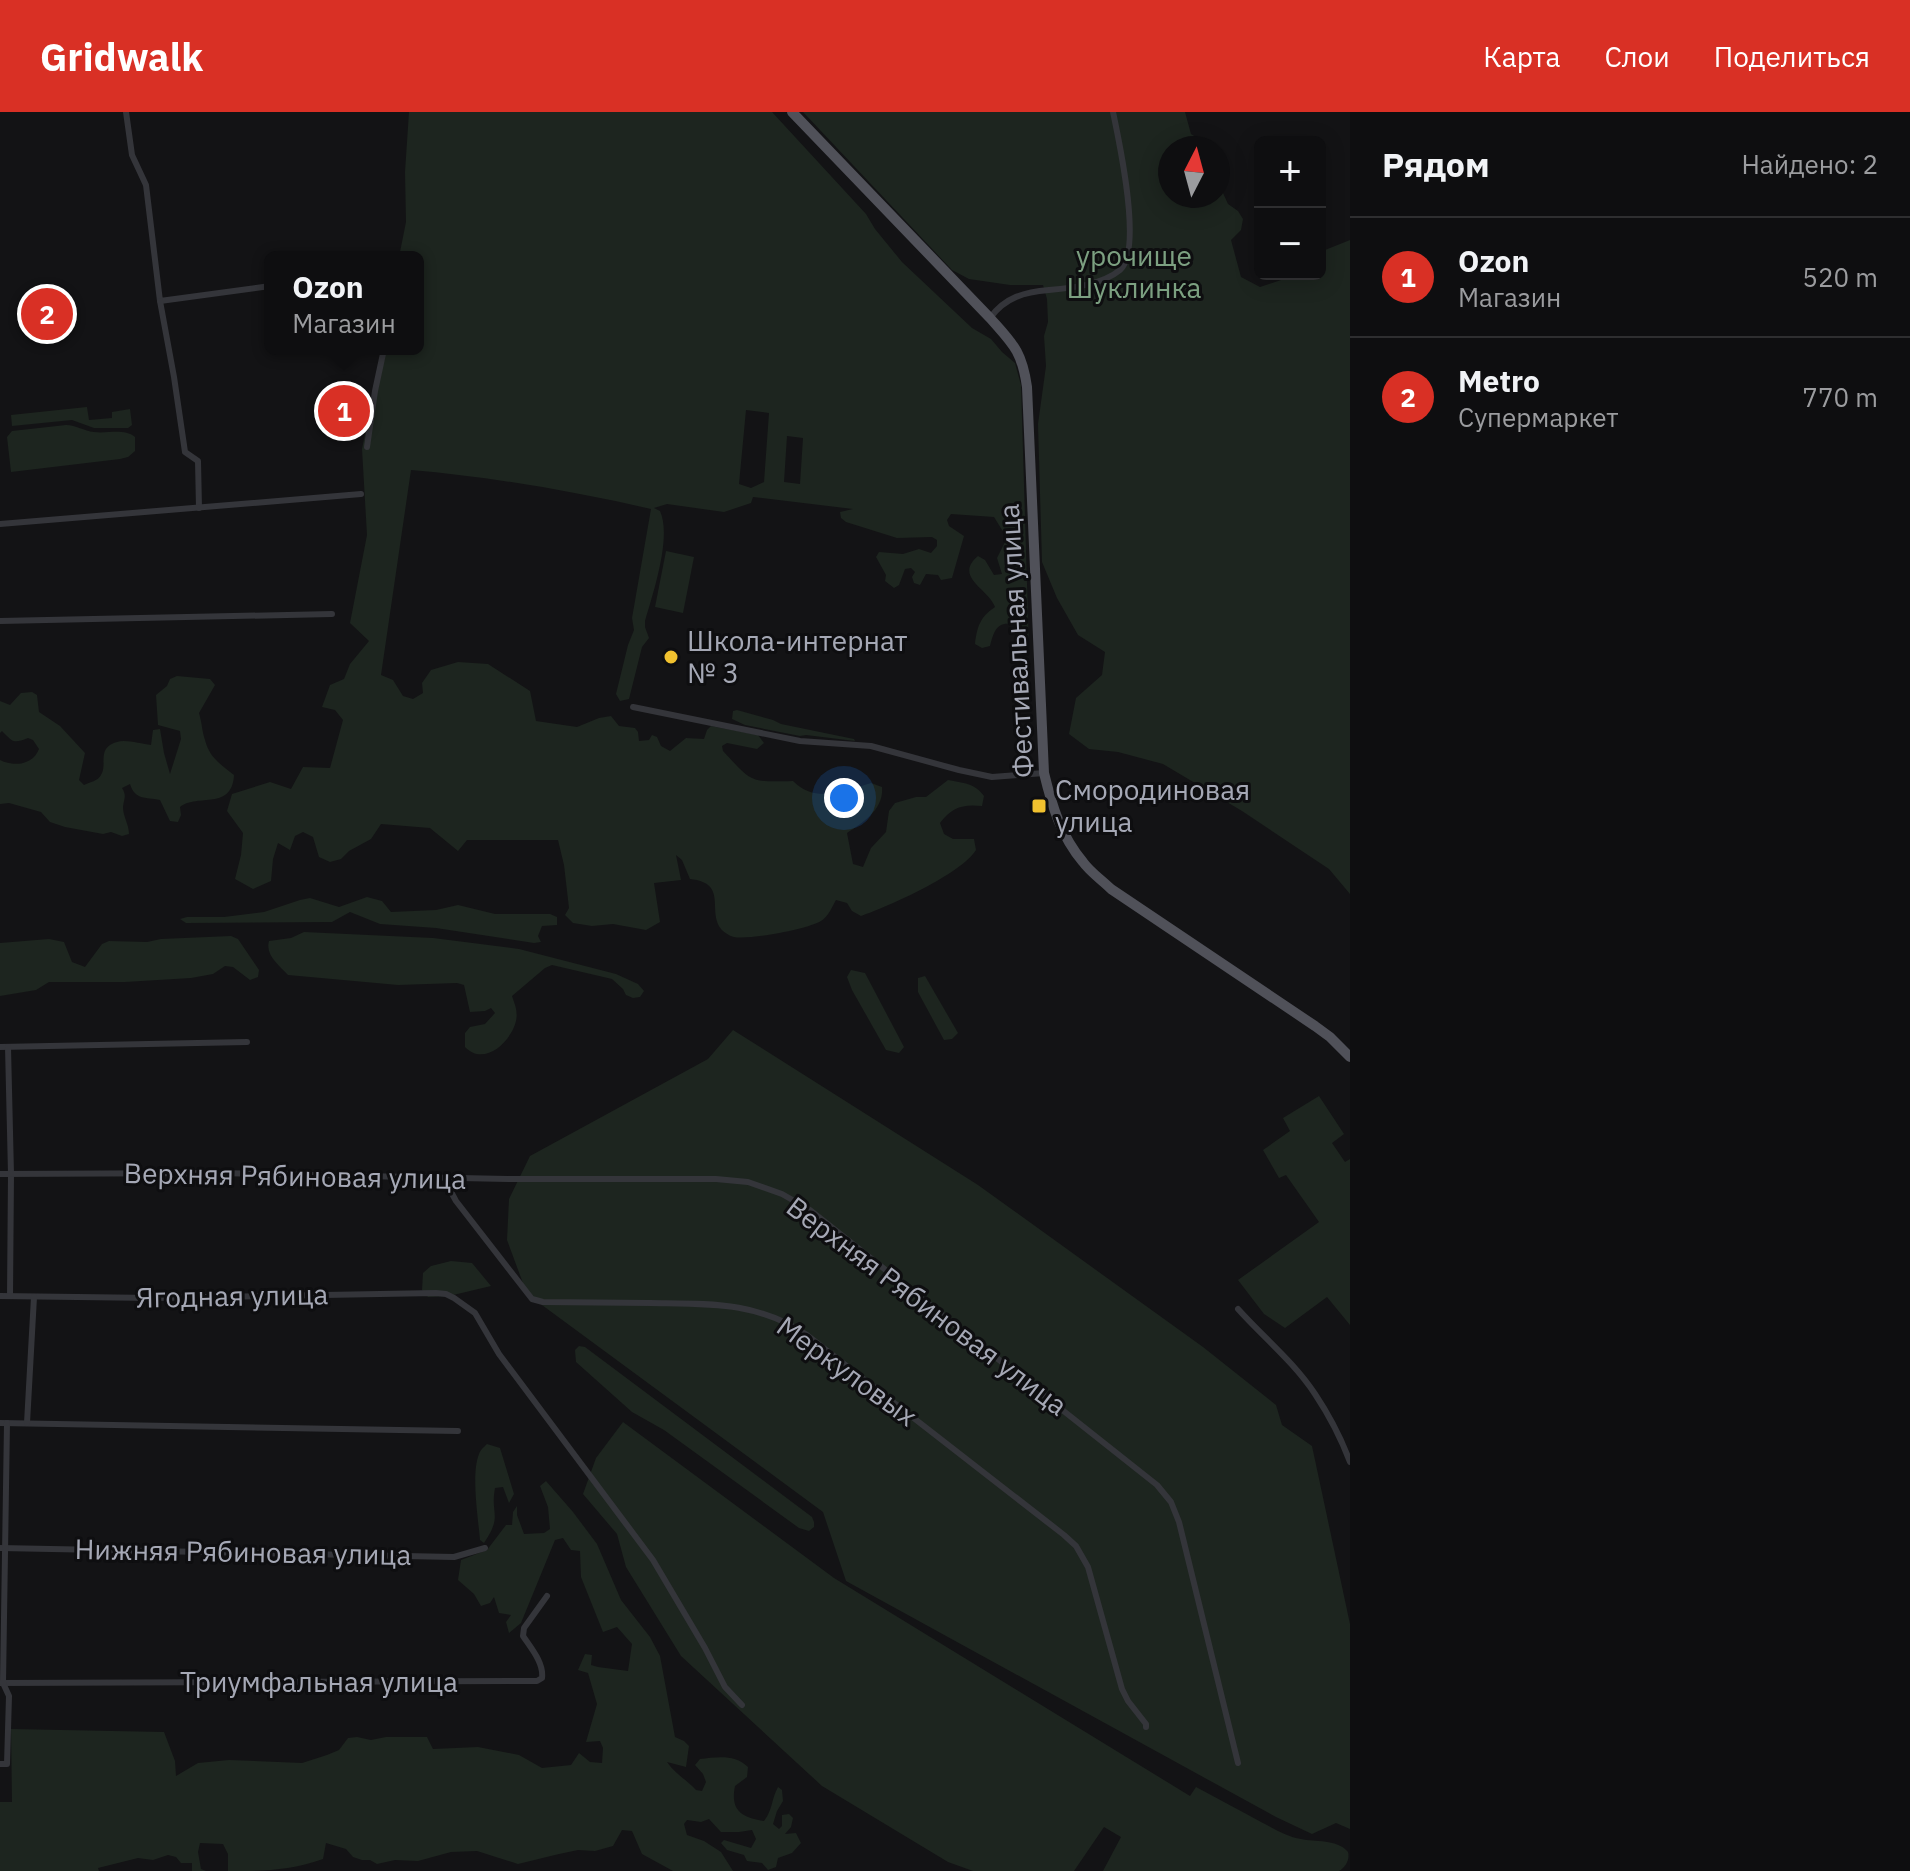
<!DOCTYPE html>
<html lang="ru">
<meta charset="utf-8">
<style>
:root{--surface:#0e0e10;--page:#171719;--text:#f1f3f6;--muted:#9b9c9f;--line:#2e2e30;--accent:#d93025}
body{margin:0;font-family:"IBM Plex Sans",sans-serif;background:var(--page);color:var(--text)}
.controls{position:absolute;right:24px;top:24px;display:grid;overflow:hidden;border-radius:12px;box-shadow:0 4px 20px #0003}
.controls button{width:72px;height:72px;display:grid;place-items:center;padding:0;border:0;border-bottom:2px solid var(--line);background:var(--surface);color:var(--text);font:40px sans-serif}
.compass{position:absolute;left:1158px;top:24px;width:72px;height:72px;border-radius:50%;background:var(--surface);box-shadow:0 4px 20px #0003;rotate:6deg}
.you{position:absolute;left:844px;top:686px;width:28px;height:28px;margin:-20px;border:6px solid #fff;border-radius:50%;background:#1a73e8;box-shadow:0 0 0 12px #1a73e833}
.badge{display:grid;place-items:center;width:52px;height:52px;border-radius:50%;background:var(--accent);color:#fff;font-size:26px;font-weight:700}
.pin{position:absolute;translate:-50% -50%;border:4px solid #fff;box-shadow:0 2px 8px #0006}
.popup{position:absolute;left:264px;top:139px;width:160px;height:104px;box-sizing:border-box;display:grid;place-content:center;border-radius:12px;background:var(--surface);filter:drop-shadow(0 2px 6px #0005);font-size:26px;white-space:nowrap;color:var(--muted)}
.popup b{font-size:30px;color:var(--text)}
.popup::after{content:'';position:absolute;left:50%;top:100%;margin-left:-16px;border:16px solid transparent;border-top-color:var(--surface)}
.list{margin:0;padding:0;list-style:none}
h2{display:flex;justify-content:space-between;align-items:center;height:104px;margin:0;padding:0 32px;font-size:34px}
h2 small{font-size:26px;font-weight:400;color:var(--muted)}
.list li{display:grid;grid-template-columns:52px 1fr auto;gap:24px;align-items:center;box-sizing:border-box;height:120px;padding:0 32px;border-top:2px solid var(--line)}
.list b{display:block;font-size:30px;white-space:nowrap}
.list p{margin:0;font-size:26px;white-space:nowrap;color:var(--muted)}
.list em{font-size:26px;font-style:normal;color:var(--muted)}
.map{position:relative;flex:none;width:1350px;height:1759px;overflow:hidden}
header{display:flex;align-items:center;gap:48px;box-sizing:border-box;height:112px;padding:0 40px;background:var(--accent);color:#fff}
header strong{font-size:38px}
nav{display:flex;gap:44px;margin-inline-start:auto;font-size:28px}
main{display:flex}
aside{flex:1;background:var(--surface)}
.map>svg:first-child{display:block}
.green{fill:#1d251f;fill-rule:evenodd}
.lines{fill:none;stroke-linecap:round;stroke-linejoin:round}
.street{stroke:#34353a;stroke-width:6}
.primary{stroke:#505159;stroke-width:10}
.poi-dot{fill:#f1c12f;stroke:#0e0e10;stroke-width:3}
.labels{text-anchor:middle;stroke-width:6;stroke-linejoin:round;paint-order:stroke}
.park-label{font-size:28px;fill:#7ca081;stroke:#0e0e10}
.poi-label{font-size:28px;fill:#a5a8b5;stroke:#0e0e10;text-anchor:start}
.street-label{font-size:28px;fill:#a5a8b5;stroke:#0e0e10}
</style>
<header>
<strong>Gridwalk</strong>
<nav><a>Карта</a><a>Слои</a><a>Поделиться</a></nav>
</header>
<main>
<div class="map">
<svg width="1350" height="1759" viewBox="0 0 1350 1759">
<rect width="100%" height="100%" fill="#131315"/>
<g class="green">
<path d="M409 0H772L866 102 875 117 902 150 972 216 991 227 1002 240 1015 251 1021 273 1029 538 1023 537 1015 513C997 508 994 519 990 534L982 536 975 532C977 515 980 505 995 495 989 477 953 465 978 444L985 448 994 463 1002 462 997 446 1007 426 994 405 951 402 947 408 949 414 964 424 952 466 941 468 938 463 926 462 920 473 914 471 912 465 915 460 911 456 905 457 899 473 894 476 885 469 886 463 876 445 879 440 903 442 919 437 931 441 937 434V428L932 425 897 426 846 410 841 406 840 400 853 397 753 385 751 391 724 400 667 392 654 396 660 399C672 425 653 481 645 509V515L649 526 642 535 629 587 620 589 616 582 628 533 634 518 632 506 651 397C572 379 492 365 411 358L381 563 393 568 403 584 413 587 423 581 422 571 431 558 458 550 488 552 530 579 536 609 577 615 599 606 611 604 619 614 635 616 638 620 639 629 649 628 652 623 657 625 661 634 670 639 686 626 704 627 707 618 711 614 758 623 764 631 757 637 727 631 722 634 723 639C753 671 749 670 793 669 815 692 845 679 871 671L882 675C884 697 864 710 847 721L853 752 863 755 871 736 886 720 889 699 895 691 916 685H926L948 668C963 671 975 671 984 684L982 694C963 692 952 695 940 711L944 722 953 727H974L976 738C961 762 890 794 861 804L852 799 847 791 836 788C832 795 828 805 821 809 808 817 750 828 734 825 732 825 725 821 723 819 705 801 730 771 690 767L682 748 676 743 681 768 654 771 660 810 646 818 613 812 592 814 573 811 565 803 569 796 564 753 558 728H467L458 739 430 716 381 712 371 727 349 739 341 747 330 750 319 745 313 725 303 720 295 724 290 738 278 731 273 747 271 769 253 777 235 767 241 743 243 721 227 699 232 682 270 670 291 677 303 655 330 656 343 608 335 598 322 595 330 573 344 567 350 552 369 529 350 511 367 423 362 337 368 307 386 237H418V145H399L406 110 405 60ZM746 298 769 301 764 370 751 376 739 372ZM787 324 803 326 800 372 784 370Z"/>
<polygon points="803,0 1185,0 1191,22 1205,31 1207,36 1170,36 1170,84 1218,84 1218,70 1228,92 1238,99 1243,107 1241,118 1231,128 1241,165 1260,175 1284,167 1290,162 1320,162 1320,140 1350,128 1350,782 1329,757 1242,699 1163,652 1118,640 1089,637 1069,622 1076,586 1102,563 1105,540 1078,523 1057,486 1042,450 1038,312 1046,254 1044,224 1048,210 1047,187 1043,173 1010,173 969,167 952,158"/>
<polygon points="87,295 89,308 112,306 112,300 130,297 132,313 128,316 94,316 72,308 12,314 11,303"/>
<path d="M66 313C76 313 84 319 94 320 107 322 124 316 135 325V339L128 345 120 347 11 360 7 325 12 319Z"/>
<polygon points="666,439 694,445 683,501 655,495"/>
<path d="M177 564 210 567 215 573 199 601C202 611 202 619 205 628 209 645 221 653 234 663 232 699 198 681 180 695L181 703 178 710 170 709 160 688C145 685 135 688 130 672L122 676C127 684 124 686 123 695 123 705 129 712 129 722L122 724 111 720 103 722 65 715 50 710 41 700 9 691 0 692V648C14 655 33 653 39 637L33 628 28 626C13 632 13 630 2 619L0 621V589L10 593 21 581 32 580 37 583 39 600 60 614 85 641 79 668 84 673C90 670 98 669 101 663 108 652 96 636 117 630 126 627 141 632 151 633L153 618 160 617 164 641 170 662 181 627 180 619 158 613 156 583 167 574 170 567Z"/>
<polygon points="737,598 773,608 781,612 854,627 855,629 806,623 800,624 745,613 732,607 733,599"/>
<polygon points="367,785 382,789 391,800 436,798 458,793 495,802 550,802 557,805 557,813 542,814 538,824 541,830 534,831 436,816 380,812 350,800 332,810 186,811 180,807 187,805 224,805 264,800 300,788 310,786 339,795"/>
<path d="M304 820 433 826 519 837 616 862 638 872 644 879 640 885 633 886 626 883 623 877 612 867 552 853 545 856 512 884C515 893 518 899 516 909 511 930 484 955 465 935V921L470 915 485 912 495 901 491 896 485 899 470 900 464 873 457 871 398 873 288 863C279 853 265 843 269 829L291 826Z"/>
<polygon points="231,824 238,827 259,858 258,865 250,868 233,855 225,854 213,862 191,866 125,870 49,870 36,878 0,884 0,831 49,827 64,830 72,850 85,855 102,832 109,829 147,830 161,827"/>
<polygon points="851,858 865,861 904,935 899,941 886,938 852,878 847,865"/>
<polygon points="925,864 958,921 952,927 944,928 918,880 918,866"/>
<polygon points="733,918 978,1073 1203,1235 1276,1293 1282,1313 1312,1334 1350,1512 1350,1717 1336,1711 1312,1722 1276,1705 846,1469 823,1400 527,1182 507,1128 509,1087 530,1044 708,947"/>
<polygon points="1319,984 1344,1022 1332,1031 1345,1050 1350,1047 1350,1213 1327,1185 1285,1216 1264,1202 1238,1168 1319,1110 1286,1063 1279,1066 1263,1038 1290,1019 1283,1006"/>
<polygon points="451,1149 472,1151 491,1174 449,1184 428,1185 422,1178 423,1161 431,1154"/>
<polygon points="579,1234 585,1235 812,1405 814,1410 814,1415 809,1419 799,1416 664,1318 632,1300 576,1250 575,1238"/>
<path d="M623 1310 834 1466 1190 1684 1196 1675C1217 1686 1239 1698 1261 1710 1273 1716 1287 1725 1301 1727 1314 1730 1338 1727 1348 1740 1350 1747 1346 1755 1339 1759H1103L1121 1725 1104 1715 1074 1759H973L948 1750 822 1674 681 1544 626 1455 617 1422 583 1382 596 1346Z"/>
<path d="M487 1332 500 1336 514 1382 509 1391 503 1375 495 1376C490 1403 503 1403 484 1431L480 1428C478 1405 471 1362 479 1342 481 1337 484 1335 487 1332Z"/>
<path d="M546 1369 573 1400 597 1432 621 1488 650 1525 660 1544 675 1625 684 1629 689 1634 686 1655 667 1650C675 1662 687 1668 696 1678L702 1679 706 1670 703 1662 695 1653 700 1647C717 1645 735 1642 748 1655L747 1665 735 1674C730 1699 742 1705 764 1709 773 1697 771 1688 778 1675L782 1678 783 1689 777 1699 773 1712 779 1717 782 1714V1703L789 1702 793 1706 791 1715 785 1722 796 1721 801 1731 792 1741 778 1746 776 1755 768 1758 762 1751 747 1749 744 1743 727 1738 721 1731 724 1728 751 1736 756 1727 752 1718 739 1720H721L709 1707 701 1710 687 1708 684 1712 687 1723 704 1729 721 1740 733 1759H673L642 1742 632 1719 622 1718 613 1734 595 1739 578 1738 559 1742 518 1752 477 1739 451 1740 418 1749 395 1748 377 1752 370 1748H362L353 1745 346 1737 326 1731 323 1747C289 1759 263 1759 228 1759V1742L223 1732 200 1731 198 1740 201 1757 206 1759H192V1751H181L176 1745 168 1743 153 1748 138 1746 98 1756 99 1759H0V1690H12L11 1617 164 1620 175 1649 176 1664 198 1651 229 1648 302 1651 327 1643 339 1638 348 1626 357 1625 371 1628 386 1625H427L433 1637 478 1635 519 1643 542 1656 571 1653 579 1641 590 1650 602 1651 603 1636 600 1629 586 1630 597 1592 588 1561 578 1558 585 1542 592 1543 591 1553 598 1555 628 1559 632 1532 617 1515 603 1520 581 1465 580 1439 571 1438 563 1426 555 1428 521 1511 509 1521 506 1510 511 1503 499 1501 494 1485 490 1491 481 1494 474 1482 458 1468 461 1448 487 1438 506 1413H512L513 1400 517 1394V1403L524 1422 544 1421 550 1417 548 1395 540 1374Z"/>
</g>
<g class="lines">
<g class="street">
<polyline points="126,0 132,43 146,73 160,189 270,174"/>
<polyline points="160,189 174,265 185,340 198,349 199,396"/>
<path d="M990 206C1005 185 1025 180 1049 178 1071 176 1102 173 1120 158 1143 138 1119 29 1113 0"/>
<polyline points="367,335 375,279 384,237"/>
<polyline points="0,412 361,382"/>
<polyline points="0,509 332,502"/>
<polyline points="633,595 800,629 871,634 959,658 992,665 1044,661"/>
<polyline points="0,935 247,930"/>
<polyline points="8,935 11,1062 10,1184"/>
<polyline points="0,1062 214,1061 508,1067 716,1067 748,1070 782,1082 810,1098 1157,1373 1171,1390 1179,1410 1238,1651"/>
<path d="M448 1065 450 1078 456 1089 532 1187 543 1190C579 1190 615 1191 650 1191 709 1192 756 1189 807 1223L1064 1423 1076 1434 1088 1455 1122 1577 1128 1589 1146 1612V1615"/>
<polyline points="0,1184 154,1186 436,1181 446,1182 454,1186 475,1201 499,1242 653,1448 705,1536 725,1575 742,1593"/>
<path d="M1238 1197C1263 1225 1294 1250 1315 1282 1329 1303 1341 1326 1350 1350"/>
<polyline points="0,1311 458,1319"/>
<polyline points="27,1311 34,1185"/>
<polyline points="0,1436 454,1445 485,1436"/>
<path d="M0 1571 537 1569 542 1566C544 1551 531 1536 523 1524L524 1516 547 1484"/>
<polyline points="0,1652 7,1652 9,1584 3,1571 7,1311"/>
</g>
<path class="primary" d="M792 0 990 206C1013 232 1022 239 1027 275L1044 661C1052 694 1061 724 1083 750 1090 760 1102 768 1111 777L1315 914 1330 925 1350 945"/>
</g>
<g class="poi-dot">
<circle cx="671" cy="545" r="8"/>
<rect x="1031" y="686" width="16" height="16" rx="4"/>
</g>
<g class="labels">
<g class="park-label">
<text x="1134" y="154">урочище<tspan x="1134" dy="32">Шуклинка</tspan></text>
</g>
<g class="poi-label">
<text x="687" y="539">Школа-интернат<tspan x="687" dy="32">№ 3</tspan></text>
<text x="1055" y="688">Смородиновая<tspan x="1055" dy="32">улица</tspan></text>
</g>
<g class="street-label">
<text transform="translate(1016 529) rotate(-93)" y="10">Фестивальная улица</text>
<text transform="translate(295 1064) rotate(1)" y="10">Верхняя Рябиновая улица</text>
<text transform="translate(232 1184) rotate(-1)" y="10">Ягодная улица</text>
<text transform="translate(927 1194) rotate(37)" y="10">Верхняя Рябиновая улица</text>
<text transform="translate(847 1259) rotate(36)" y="10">Меркуловых</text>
<text transform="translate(243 1440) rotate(1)" y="10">Нижняя Рябиновая улица</text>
<text x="319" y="1580">Триумфальная улица</text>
</g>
</g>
</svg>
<div class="controls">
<button>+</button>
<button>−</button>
</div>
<svg class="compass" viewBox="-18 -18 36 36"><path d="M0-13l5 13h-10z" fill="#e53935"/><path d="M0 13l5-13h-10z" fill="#9b9c9f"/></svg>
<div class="you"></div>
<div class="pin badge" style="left:344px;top:299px">1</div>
<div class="popup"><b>Ozon</b>Магазин</div>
<div class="pin badge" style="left:47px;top:202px">2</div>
</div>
<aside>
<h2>Рядом<small>Найдено: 2</small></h2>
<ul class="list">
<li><span class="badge">1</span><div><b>Ozon</b><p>Магазин</p></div><em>520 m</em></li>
<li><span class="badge">2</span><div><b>Metro</b><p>Супермаркет</p></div><em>770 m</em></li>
</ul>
</aside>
</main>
